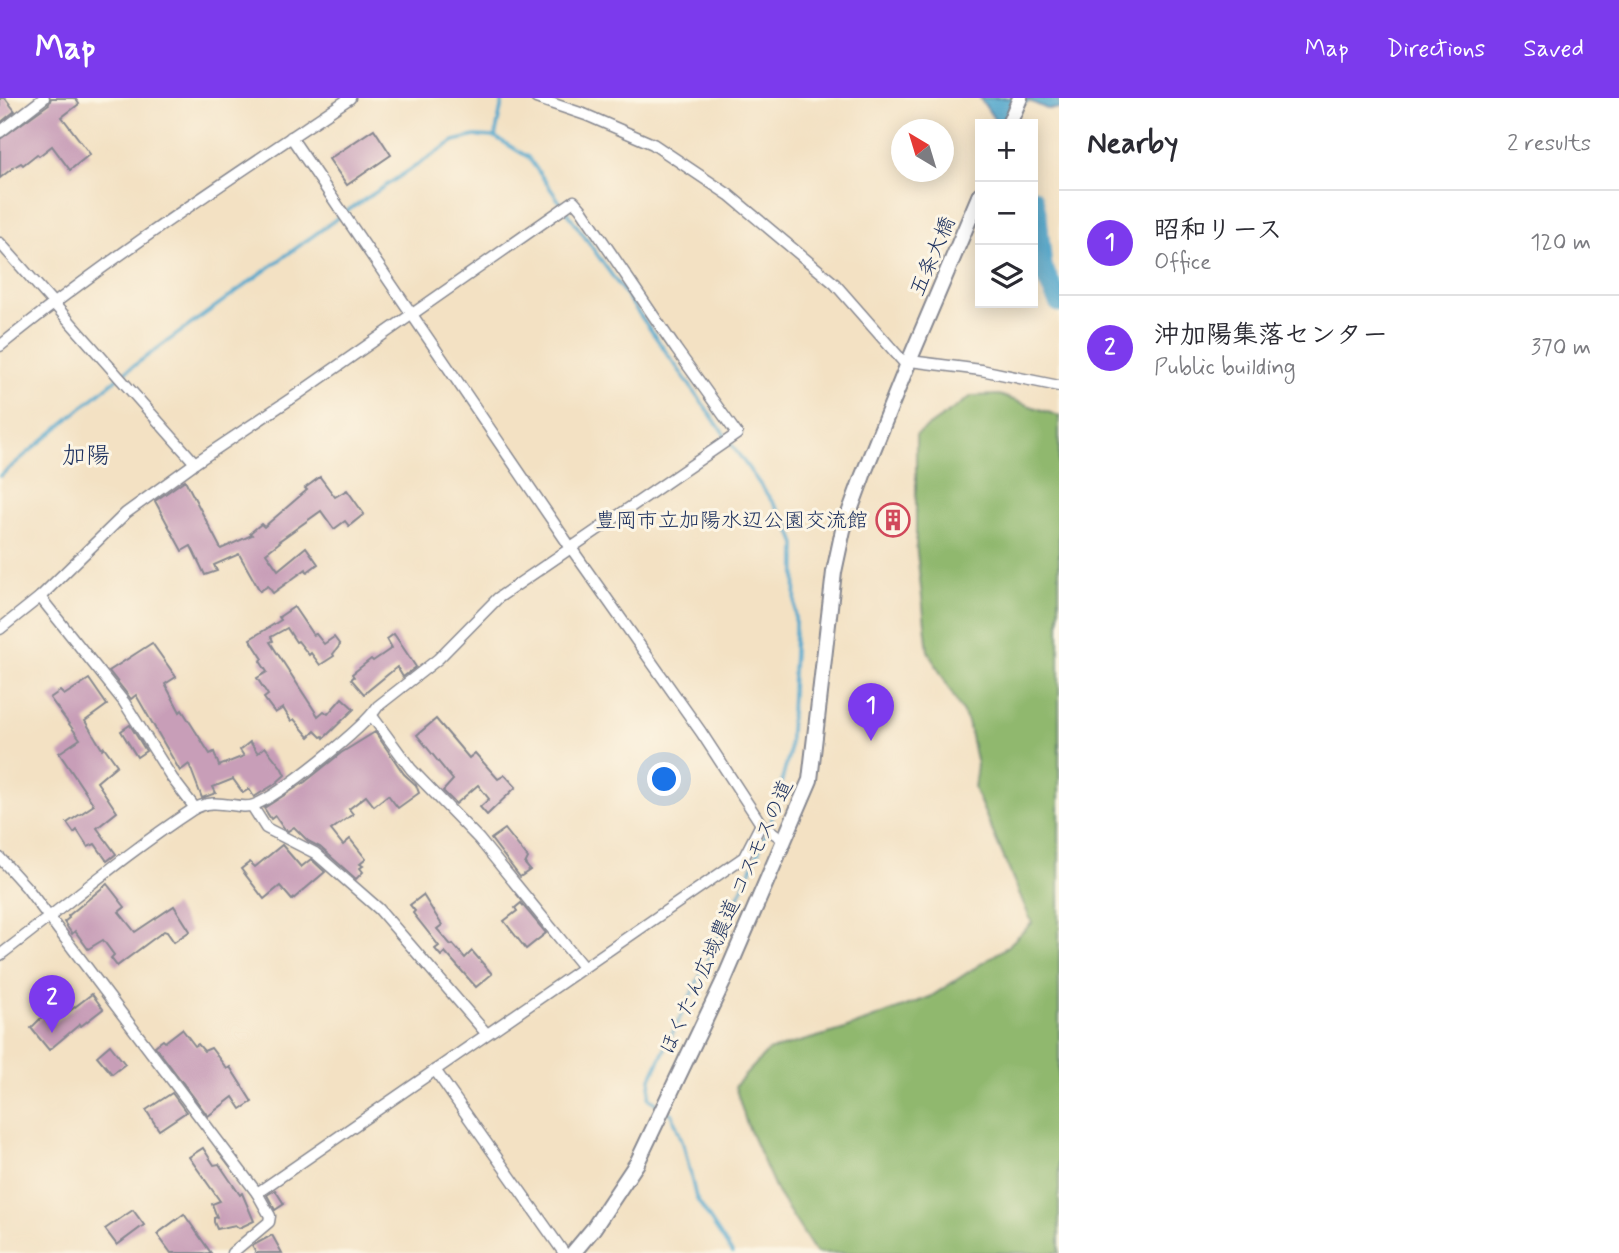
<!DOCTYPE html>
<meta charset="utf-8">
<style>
:root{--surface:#fff;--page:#f7f7f7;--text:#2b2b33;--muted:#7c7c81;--line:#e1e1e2;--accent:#7c3aed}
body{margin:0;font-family:Mynerve,"Klee One",sans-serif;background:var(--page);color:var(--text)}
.controls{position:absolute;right:21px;top:21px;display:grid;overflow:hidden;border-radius:0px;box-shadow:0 4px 18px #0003}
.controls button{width:63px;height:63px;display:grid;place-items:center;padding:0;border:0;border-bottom:2px solid var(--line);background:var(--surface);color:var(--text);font:35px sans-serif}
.compass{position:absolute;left:891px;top:21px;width:63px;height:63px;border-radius:50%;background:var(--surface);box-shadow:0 4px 18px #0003;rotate:322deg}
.you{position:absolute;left:665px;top:682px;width:24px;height:24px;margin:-18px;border:5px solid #fff;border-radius:50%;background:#1a73e8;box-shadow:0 0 0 10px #1a73e833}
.badge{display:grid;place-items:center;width:46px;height:46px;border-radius:50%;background:var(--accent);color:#fff;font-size:23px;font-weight:700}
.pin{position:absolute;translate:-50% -58px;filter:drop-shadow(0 2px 4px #0008)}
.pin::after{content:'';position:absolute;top:37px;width:24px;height:21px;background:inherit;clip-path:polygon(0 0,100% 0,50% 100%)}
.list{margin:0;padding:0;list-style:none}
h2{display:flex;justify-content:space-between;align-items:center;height:91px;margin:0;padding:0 28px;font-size:30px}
h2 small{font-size:23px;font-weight:400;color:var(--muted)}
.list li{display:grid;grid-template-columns:46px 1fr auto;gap:21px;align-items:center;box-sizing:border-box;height:105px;padding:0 28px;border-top:2px solid var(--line)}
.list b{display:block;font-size:26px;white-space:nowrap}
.list p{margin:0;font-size:23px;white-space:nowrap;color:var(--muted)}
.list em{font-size:23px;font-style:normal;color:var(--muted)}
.icon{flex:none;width:38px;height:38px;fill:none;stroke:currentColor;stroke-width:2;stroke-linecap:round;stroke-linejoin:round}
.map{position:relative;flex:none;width:1059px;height:1155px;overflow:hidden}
header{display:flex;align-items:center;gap:42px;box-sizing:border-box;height:98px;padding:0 35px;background:var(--accent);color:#fff}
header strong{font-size:33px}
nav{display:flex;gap:38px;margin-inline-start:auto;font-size:24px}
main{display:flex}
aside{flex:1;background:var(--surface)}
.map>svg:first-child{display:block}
.forest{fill:#90b86e;stroke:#567466;stroke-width:2}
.water{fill:#50a6cc;stroke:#366a95;stroke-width:2}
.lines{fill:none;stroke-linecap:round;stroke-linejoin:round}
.stream{stroke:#50a6cc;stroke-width:3.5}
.river{stroke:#50a6cc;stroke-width:21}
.building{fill:#c89eb8}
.street-casing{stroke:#878890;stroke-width:13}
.secondary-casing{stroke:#878890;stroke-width:18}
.street{stroke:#fff;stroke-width:10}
.secondary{stroke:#fff;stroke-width:14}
.labels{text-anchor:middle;stroke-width:6;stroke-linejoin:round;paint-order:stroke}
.street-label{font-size:21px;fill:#1b2f5e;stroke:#fcf5e5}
.poi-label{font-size:21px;fill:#1b2f5e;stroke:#fcf5e5;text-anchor:end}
.quarter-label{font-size:24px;fill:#1b2f5e;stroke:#fcf5e5}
</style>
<header>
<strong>Map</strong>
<nav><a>Map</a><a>Directions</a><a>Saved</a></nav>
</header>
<main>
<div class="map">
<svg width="1059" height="1155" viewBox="0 0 1059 1155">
<rect width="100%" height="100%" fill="#fcf5e5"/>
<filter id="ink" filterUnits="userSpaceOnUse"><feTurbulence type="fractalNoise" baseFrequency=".0143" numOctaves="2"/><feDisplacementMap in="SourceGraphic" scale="14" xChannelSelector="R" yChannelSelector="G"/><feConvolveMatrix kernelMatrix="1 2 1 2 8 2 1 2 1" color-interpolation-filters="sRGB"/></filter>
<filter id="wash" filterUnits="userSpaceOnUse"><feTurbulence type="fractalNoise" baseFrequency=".00686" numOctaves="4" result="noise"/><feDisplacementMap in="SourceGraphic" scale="28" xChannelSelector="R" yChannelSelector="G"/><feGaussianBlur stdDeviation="1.57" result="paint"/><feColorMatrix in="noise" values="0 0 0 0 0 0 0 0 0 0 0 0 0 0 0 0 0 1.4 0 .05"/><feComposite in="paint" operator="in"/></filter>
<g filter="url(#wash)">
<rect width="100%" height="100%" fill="#f3e1c3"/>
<polygon class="forest" points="999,297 1059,318 1059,1155 816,1155 777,1094 746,1024 735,988 768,953 842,932 930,899 1007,849 1032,825 974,690 977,667 968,624 928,553 916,446 916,337 972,298"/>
<polygon class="water" points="980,0 1059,0 1059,11 1047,11 1029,3 997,25"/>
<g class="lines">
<g class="stream">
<polyline points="503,0 495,39 528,59 788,426 796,446 795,533 789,656 771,723 750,774 651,980 649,1000 661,1009"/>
<polyline points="0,378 121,277 350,111 454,43 475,38 495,39"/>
<polyline points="667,1013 672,1016 684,1048 696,1100 732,1155"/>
</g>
<polyline class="river" points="1033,101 1037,119 1042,170 1059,204"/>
</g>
<g id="blocks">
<g class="building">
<polygon points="0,0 5,0 15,13 0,25"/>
<polygon points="51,0 75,0 79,6 62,19 90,56 70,72 52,48 39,58 37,56 23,67 21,65 14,69 0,80 0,41 49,6"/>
<polygon points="374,31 391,57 347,87 329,61"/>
<polygon points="320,379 335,399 347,392 364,416 349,428 345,423 334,431 321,413 279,443 280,444 266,455 278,472 306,449 318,466 307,474 306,471 273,495 268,488 260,493 239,456 214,467 217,473 205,477 191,448 182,453 155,403 185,382 221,451 252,437 250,435 261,426 264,429 307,392 305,390"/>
<polygon points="890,412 900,415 895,433 885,430"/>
<polygon points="294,509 313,537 316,536 324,546 334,539 340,547 333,556 334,558 320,567 311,555 309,557 298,543 296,544 287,530 271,539 273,543 270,544 318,618 324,613 328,616 342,600 354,611 324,640 323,638 321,639 315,633 309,639 294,621 291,623 283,610 275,615 264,600 268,597 257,580 267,574 260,563 263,561 250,541 281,522 279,519"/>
<polygon points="394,536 416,569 403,579 397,569 364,596 351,581 354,579 352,576 371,561 373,563 392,550 387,541"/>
<polygon points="152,545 176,579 165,586 180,614 182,612 210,656 214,654 219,668 244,658 240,652 250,644 258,655 265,649 281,669 285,677 275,686 254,699 249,691 243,695 233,681 213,689 216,695 202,700 189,666 180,673 136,597 131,601 109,573"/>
<polygon points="89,581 107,607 85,623 102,651 104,649 117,667 97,684 117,714 97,730 116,756 107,763 95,746 88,749 77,732 74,735 67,725 94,707 59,655 80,641 50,600 60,593 64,597"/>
<polygon points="436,621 469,660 475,655 498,681 505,677 516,689 487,717 480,709 489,701 478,687 456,706 443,693 453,682 417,637"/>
<polygon points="130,627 146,653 137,659 121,633"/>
<polygon points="375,634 404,676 416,687 419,695 398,710 388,697 374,708 366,698 349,711 353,716 331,732 343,747 350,741 366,761 360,766 363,768 360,770 363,774 356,781 320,749 308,743 294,729 288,733 284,731 275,718 271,721 264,710 305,684 341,655"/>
<polygon points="505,731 528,760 525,766 530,772 520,779 491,741"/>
<polygon points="282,747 301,769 311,761 325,774 292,802 280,788 264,801 241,771 250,764 255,769"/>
<polygon points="107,786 125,809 119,814 135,834 174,808 190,833 174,844 167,834 164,833 117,868 111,860 114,857 103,842 88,851 75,833 72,836 64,824 69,820 68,818"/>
<polygon points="423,797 442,827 437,831 451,847 453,846 465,860 472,853 492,876 476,889 445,854 441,858 435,851 439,848 413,815 415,813 410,807"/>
<polygon points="521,805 546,835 526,851 504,823 517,813 515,810"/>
<polygon points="92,896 103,911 81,928 80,926 49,952 31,930 46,915 54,925"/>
<polygon points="182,931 195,948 198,946 204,953 211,950 227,971 230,969 252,1004 241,1011 233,999 208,1018 155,948 163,942 165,944"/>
<polygon points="110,947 125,966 112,976 97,958"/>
<polygon points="172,995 186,1014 159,1032 146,1012"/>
<polygon points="203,1050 214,1067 219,1066 240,1097 242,1095 254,1123 239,1130 235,1127 217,1131 214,1124 214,1120 217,1119 212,1106 220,1103 189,1059"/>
<polygon points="275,1092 284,1106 275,1112 267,1097"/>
<polygon points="133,1112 144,1127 117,1147 105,1131"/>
<polygon points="184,1116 195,1132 211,1155 171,1155 157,1136"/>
<polygon points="272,1137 282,1155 256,1155 252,1148"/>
</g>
</g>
</g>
<g filter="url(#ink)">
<use href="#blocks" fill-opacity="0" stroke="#878890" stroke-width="2"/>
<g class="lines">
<defs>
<g id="street">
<polyline points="536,0 586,17 653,46 729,97 835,186 907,268"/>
<polyline points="0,34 44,0"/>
<polyline points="291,39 571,450 701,634 761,726 785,743"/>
<polyline points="0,145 195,365"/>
<path d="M0 248C111 158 231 80 350 0"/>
<polyline points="910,263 981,272 1059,288"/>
<polyline points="40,499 124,604 172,680 195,710"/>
<path d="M0 531 40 499 126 415 195 365 298 296 574 103 581 111 676 251 737 336 498 500 438 561 378 608C364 630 279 698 254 707 238 713 215 697 192 712 125 756 64 809 0 857"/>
<polyline points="372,618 411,671 479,741 583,869"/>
<polyline points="252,708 266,730 315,755 379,811 486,935"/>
<polyline points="0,760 27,790 257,1095 270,1118 269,1124 232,1155"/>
<polyline points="435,972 564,1155"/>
<polyline points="257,1095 744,759 761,726"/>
</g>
<g id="secondary">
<polyline points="1009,26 1020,0"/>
<polyline points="573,1155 593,1131 637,1065 724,882 810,682 834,474 843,432 863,377 907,268 980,96"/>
</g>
</defs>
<use href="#street" class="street-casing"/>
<use href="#secondary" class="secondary-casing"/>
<use href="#street" class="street"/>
<use href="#secondary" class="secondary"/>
</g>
</g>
<defs>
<symbol id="building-ring" viewBox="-11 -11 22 22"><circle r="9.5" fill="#fcf5e5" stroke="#d1495b" stroke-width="1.5"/><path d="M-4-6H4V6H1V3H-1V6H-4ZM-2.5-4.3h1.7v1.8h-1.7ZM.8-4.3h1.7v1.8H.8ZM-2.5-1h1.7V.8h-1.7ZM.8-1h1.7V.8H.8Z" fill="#d1495b"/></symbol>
</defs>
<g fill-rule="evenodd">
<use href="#building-ring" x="874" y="403" width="38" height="38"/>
</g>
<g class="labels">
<g class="street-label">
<text transform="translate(932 158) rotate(-67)" y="7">五条大橋</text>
<text transform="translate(726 819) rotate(-66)" y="7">ほくたん広域農道 コスモスの道</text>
</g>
<g class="poi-label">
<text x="868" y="429">豊岡市立加陽水辺公園交流館</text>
</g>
<g class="quarter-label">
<text x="86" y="365">加陽</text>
</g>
</g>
</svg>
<div class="controls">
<button>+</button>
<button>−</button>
<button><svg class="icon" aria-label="layers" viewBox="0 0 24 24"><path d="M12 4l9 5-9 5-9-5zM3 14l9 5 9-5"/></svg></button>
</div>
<svg class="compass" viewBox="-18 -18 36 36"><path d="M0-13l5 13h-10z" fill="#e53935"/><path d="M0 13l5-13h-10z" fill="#7c7c81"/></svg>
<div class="you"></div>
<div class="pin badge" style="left:871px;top:643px">1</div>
<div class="pin badge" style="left:52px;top:935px">2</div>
</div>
<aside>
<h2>Nearby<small>2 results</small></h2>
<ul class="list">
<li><span class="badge">1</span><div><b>昭和リース</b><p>Office</p></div><em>120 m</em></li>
<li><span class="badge">2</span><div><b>沖加陽集落センター</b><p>Public building</p></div><em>370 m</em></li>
</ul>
</aside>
</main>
